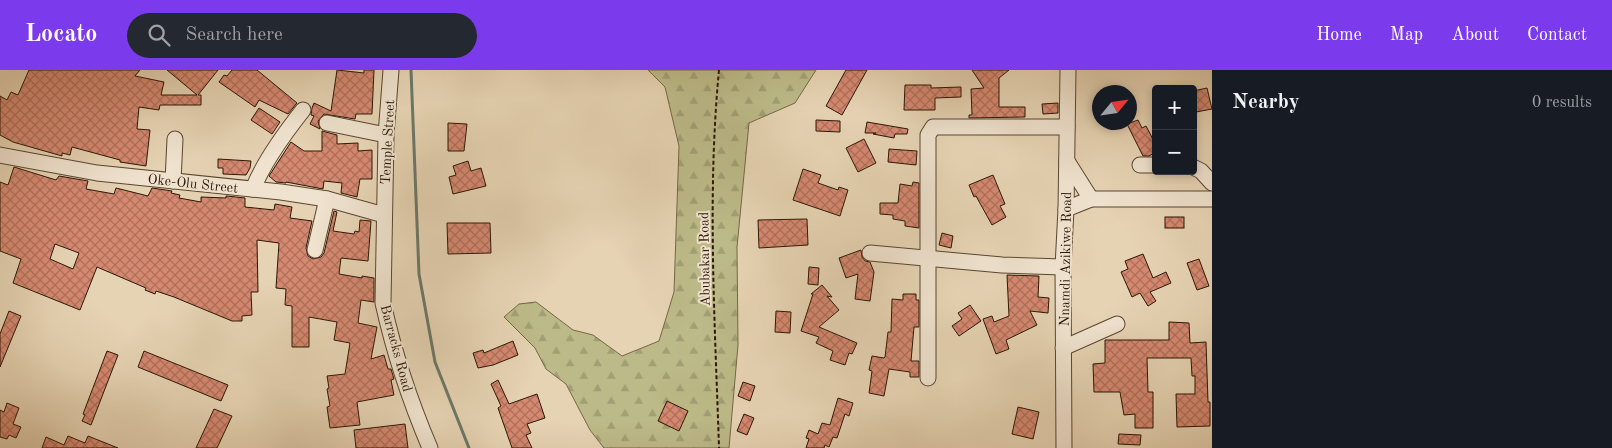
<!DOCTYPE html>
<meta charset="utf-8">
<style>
:root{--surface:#171b24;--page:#242831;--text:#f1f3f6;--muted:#9ea1a6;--line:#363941;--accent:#7c3aed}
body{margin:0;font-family:"Old Standard TT",serif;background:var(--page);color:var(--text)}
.controls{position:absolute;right:15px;top:15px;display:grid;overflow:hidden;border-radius:5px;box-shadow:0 2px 8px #0003}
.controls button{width:45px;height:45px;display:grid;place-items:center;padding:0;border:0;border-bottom:1px solid var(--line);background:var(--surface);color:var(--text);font:25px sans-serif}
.compass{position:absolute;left:1092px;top:15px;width:45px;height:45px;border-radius:50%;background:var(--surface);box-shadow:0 2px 8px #0003;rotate:61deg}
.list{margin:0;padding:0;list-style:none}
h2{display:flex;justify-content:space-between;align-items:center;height:65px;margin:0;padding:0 20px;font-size:21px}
h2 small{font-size:16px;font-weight:400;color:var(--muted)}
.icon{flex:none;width:28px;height:28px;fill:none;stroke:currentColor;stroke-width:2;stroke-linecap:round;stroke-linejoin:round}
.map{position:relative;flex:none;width:1212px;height:378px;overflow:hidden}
header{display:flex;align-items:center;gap:30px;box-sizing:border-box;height:70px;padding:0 25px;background:var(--accent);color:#fff}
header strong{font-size:24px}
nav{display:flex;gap:28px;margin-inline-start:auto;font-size:18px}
.search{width:350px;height:45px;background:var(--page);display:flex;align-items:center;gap:12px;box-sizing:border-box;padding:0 18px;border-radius:28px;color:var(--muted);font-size:19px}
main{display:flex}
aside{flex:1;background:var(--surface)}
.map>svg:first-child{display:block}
.forest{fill:url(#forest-firs);stroke:#746846}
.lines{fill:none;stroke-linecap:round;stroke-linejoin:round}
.stream{stroke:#6c7869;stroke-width:3}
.building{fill:url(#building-cross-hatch);stroke:#2c1704;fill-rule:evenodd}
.minor-casing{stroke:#5a4630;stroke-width:17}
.path{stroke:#2c1704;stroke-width:2;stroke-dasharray:4 2.5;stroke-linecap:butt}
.minor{stroke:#efe2ce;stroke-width:15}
.labels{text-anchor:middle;stroke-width:4;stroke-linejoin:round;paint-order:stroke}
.street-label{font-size:14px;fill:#2c1704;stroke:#efe2ce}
</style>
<header>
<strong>Locato</strong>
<div class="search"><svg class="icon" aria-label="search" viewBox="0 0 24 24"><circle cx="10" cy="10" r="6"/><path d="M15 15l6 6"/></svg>Search here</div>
<nav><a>Home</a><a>Map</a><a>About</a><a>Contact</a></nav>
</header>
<main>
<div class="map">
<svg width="1212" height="378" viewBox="0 0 1212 378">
<defs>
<pattern id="forest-firs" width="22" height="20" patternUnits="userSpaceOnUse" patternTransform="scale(1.25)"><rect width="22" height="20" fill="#bcba88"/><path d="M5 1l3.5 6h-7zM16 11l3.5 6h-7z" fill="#a29f74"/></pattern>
<pattern id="building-cross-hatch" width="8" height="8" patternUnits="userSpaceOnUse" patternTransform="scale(1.25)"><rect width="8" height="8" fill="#d68971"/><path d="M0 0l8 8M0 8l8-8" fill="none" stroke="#ae6f5b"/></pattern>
</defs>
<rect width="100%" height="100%" fill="#e6d3b3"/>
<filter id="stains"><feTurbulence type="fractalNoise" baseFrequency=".004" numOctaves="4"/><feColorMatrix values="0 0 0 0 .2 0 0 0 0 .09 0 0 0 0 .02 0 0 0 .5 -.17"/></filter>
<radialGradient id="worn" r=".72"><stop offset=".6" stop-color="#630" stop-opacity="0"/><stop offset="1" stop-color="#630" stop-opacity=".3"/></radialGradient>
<polygon class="forest" points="648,0 816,0 795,33 749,53 737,177 738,275 729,378 604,378 590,360 566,314 546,299 535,278 504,247 519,234 536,232 573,260 593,265 622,286 659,271 674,222 679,76 665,17"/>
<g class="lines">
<polyline class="stream" points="411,0 419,204 435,292 469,378"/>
</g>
<g class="building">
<polygon points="29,0 140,0 135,6 164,12 161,25 197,25 167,0 218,0 198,25 201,25 201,35 160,35 159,40 139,37 137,59 150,60 146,96 120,92 120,90 72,77 70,85 62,83 62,86 13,72 0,65 0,26 7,30 11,22 18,25"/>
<polygon points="232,0 257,0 297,33 288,44 259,30 255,37 219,12 224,5 227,6"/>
<polygon points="337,0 364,3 364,0 374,0 372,44 356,44 355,49 324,44 318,51 320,59 310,54 314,46 311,45 312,38 314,33 331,41"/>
<polygon points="846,0 867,0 842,45 826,36"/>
<polygon points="972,0 1009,0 999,8 999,37 1025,37 1025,47 969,48 969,45 972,45 971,19 984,18"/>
<polygon points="905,15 931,15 931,18 961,17 961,27 935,28 935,40 904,40"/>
<polygon points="1207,18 1212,39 1196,42 1193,21"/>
<polygon points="1058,33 1058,43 1043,44 1042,34"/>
<polygon points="259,38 280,52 272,64 251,50"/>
<polygon points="816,50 840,51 840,62 816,61"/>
<polygon points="1138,50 1142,58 1146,56 1156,75 1156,82 1149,86 1143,86 1127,54"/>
<polygon points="867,52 908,59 907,64 895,64 894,68 873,64 876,63 865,63"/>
<polygon points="448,53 467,54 464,81 448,81"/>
<polygon points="322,61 337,65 337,74 358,73 358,81 372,80 372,109 360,109 357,127 341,123 342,113 324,111 323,119 286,112 286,113 276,112 269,106 291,72 304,81 322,81"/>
<polygon points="864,69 876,93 858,102 846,78"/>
<polygon points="889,79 917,81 916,95 888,92"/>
<polygon points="218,89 251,91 250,98 246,105 223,104 223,98 218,98"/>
<polygon points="468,91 471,101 481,98 486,116 453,124 449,107 456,105 453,96"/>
<path d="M14 97 56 110 59 106 88 111 86 119 114 124 116 118 148 126 152 118 172 121 171 123 180 125 179 128 201 132V127L226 128V126H227L245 128V137L274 140 275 134 292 137 290 148 312 151 306 178 308 186 313 189 321 187 324 183 334 141 337 142 333 161 354 164 355 161 359 162 360 150 371 151 368 191 341 188 339 204 362 208V206L374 208V232L361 230 358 253 377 257 371 289 384 285 388 299H391L394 309 391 310 394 325 357 332 360 355 330 358 327 337 330 336 327 319 329 318 327 306 345 304 350 273 334 270 337 252 309 247V277H292V236L285 235 286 219 276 218 279 173 257 170 258 222H251L252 245 242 246V251H232L174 227 156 221 155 224 145 220 146 218 97 197 80 240 13 213 21 189 0 181V112L8 115ZM55 174 79 183 73 199 50 189Z"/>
<polygon points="803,99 821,105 818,113 838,120 839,117 848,120 840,146 793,130"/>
<polygon points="993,105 1005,134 1000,136 1006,147 992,155 976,126 974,127 969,115"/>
<polygon points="913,112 919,113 919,158 905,156 905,151 893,149 893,145 880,144 880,133 898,133 900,114 912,116"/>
<rect x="1165" y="147" width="19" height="11"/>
<polygon points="807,149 808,175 759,178 758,150"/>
<polygon points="447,153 490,153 491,183 448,184"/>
<polygon points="942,163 953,166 951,178 939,175"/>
<polygon points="861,180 862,187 865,191 870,192 874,202 870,231 855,229 858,204 846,208 839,188"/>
<polygon points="1143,184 1153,208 1166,202 1171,213 1150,222 1156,231 1148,236 1140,223 1132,227 1121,202 1128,199 1125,191"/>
<polygon points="1199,189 1209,216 1197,220 1187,193"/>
<polygon points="809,197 819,198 818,215 808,214"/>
<polygon points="1007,205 1039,206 1038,227 1049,228 1048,243 1030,241 1037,255 1006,270 1009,279 996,284 983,249 992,246 994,252 1009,246"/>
<polygon points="822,215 832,227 827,226 839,240 819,257 857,273 852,284 849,283 845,295 830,290 833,281 816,273 819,267 801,261 813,224 811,224"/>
<polygon points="903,224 916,224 916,230 919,230 919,257 914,257 911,291 919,291 919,307 910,307 910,302 889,299 884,326 869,323 872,301 869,300 872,286 884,288 885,287 888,262 891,262 892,229 903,230"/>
<polygon points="970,235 981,251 959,266 952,256 962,249 958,243"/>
<polygon points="9,241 21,246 0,297 0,264"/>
<polygon points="776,241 791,242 790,263 775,262"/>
<polygon points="1169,252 1189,253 1190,273 1206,272 1208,332 1210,332 1210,356 1177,357 1176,324 1195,324 1195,306 1192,306 1191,288 1147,288 1148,322 1153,322 1153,358 1135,358 1135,344 1124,345 1120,322 1094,322 1093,294 1105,293 1105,270 1169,270"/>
<polygon points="513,271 518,285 493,295 478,298 473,283 483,280 484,283"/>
<polygon points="107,281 118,285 91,355 82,351 85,345 83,344"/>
<polygon points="144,281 228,315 221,331 138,297"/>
<polygon points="498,310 509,334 537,324 545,348 527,354 531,363 526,365 532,378 512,378 511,375 498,338 501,336 491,314"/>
<polygon points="743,312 755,316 750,331 738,326"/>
<polygon points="838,328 853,333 849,346 845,344 837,368 833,367 829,377 825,375 824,378 806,378 809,369 806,368 809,360 818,364 822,353 830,355"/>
<polygon points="667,331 688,341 679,361 658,351"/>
<polygon points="7,333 19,338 13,354 21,357 16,368 9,365 7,369 0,367 0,340 4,342"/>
<polygon points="1018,337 1039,342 1033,369 1012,364"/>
<polygon points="214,339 232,346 217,378 196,378"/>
<polygon points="744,344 754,348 747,365 737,361"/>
<polygon points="405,354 408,378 356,378 354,360"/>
<polygon points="1119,364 1141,365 1140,375 1118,374"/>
<polygon points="68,366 85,373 88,366 118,378 42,378 46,367 64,375"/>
</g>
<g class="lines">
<defs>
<g id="minor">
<path d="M391 0 386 65 383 233C394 283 410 331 430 378"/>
<polyline points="327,53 386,65"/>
<polyline points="0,85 97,103 281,122 327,129 384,145"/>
<polyline points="1067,91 1091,129"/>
<polyline points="1140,95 1156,95"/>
<polyline points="1193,97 1201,101 1212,113"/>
<polyline points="173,111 175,69"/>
<path d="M253 119C264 91 284 64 303 40"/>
<polyline points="1066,139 1091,129 1212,129"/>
<polyline points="315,180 327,129"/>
<polyline points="870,183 1002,195 1063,197"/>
<polyline points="1063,278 1117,254"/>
<polyline points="928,308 928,65 933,57 1067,57"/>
<polyline points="1064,378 1063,197 1066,139 1068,0"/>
</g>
</defs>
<use href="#minor" class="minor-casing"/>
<path class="path" d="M719 0C707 125 715 252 719 378"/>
<use href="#minor" class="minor"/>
</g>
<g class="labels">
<g class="street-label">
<text transform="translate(387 72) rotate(-87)" y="5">Temple Street</text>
<text transform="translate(193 113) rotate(6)" y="5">Oke-Olu Street</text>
<text transform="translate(704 189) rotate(-91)" y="5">Abubakar Road</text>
<text transform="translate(1065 189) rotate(-89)" y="5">Nnamdi Azikiwe Road</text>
<text transform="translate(397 278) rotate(75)" y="5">Barracks Road</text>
</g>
</g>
<rect width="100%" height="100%" filter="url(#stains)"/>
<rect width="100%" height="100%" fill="url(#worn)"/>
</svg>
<div class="controls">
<button>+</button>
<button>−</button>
</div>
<svg class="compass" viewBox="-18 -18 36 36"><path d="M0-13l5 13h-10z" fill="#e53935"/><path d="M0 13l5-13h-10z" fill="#9ea1a6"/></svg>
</div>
<aside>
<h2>Nearby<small>0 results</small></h2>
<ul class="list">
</ul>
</aside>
</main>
